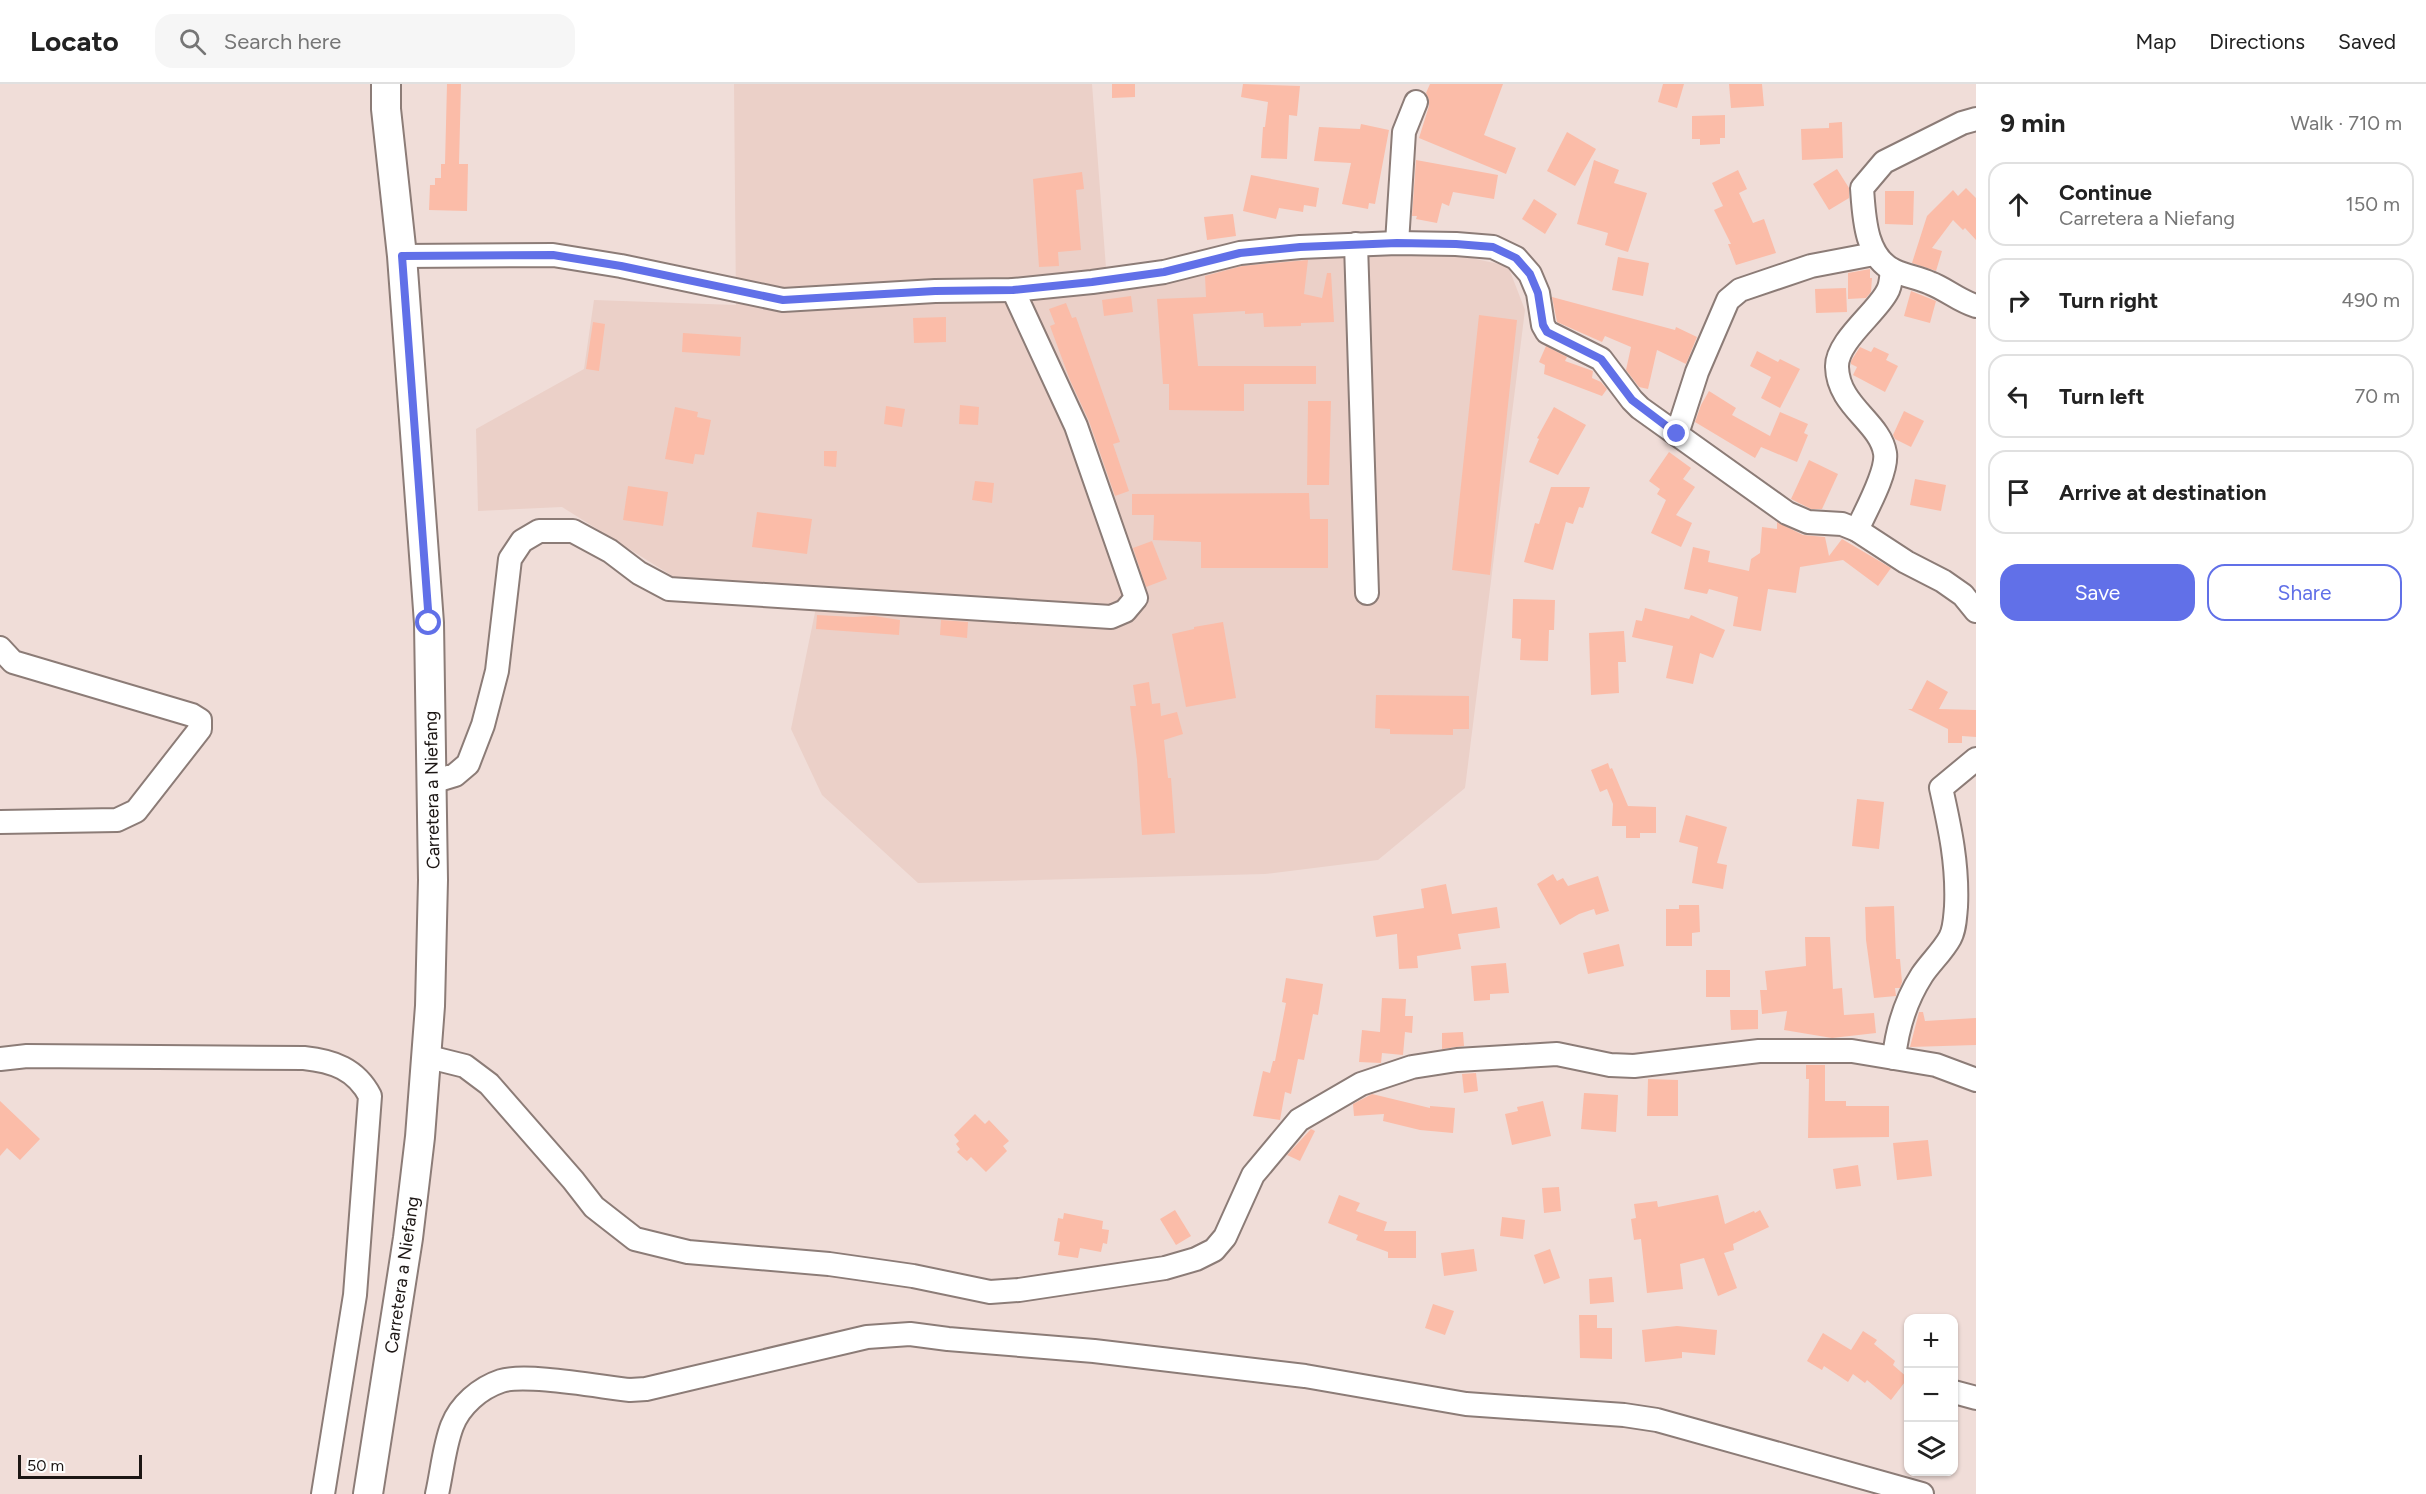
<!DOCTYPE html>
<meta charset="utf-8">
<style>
:root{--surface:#fff;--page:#f6f6f6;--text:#222;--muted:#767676;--line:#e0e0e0;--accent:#6170e8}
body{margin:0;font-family:Figtree,sans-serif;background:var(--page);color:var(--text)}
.controls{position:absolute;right:18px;bottom:18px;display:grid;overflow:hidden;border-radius:12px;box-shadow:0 2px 4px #0004}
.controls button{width:54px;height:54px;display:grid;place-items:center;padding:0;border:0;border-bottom:2px solid var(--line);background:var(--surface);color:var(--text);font:30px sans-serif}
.scale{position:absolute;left:18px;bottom:15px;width:124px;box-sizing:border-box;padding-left:6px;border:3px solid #1c1614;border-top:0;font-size:16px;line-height:21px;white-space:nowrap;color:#1c1614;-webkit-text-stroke:4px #fff;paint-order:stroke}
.stop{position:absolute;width:18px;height:18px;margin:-14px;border:4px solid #6170e8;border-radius:50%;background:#fff}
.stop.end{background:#6170e8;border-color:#fff;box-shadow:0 2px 6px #0008}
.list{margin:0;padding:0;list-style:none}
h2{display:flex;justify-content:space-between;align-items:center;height:78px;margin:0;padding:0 24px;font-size:26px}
h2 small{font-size:20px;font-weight:400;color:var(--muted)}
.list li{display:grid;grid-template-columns:39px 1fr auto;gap:18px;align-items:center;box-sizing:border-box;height:84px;margin:0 12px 12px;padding:0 12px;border:2px solid var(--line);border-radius:18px}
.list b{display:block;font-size:22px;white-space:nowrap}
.list p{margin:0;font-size:20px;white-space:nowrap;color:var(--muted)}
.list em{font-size:20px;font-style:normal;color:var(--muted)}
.actions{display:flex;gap:12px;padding:18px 24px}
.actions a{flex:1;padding:14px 0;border:2px solid var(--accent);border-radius:18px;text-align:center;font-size:21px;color:var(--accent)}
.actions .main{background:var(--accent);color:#fff}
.icon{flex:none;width:33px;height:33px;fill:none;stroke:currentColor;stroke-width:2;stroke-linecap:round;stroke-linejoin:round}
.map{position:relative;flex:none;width:1976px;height:1410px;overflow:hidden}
header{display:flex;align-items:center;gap:36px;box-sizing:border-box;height:84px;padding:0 30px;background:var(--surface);border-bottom:2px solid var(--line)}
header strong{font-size:28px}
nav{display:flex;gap:33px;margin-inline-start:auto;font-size:21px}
.search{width:420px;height:54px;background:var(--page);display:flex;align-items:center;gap:15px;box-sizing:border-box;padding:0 21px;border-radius:18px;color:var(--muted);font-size:22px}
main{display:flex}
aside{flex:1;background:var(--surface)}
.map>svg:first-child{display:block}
.built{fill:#ebd0c8}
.building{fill:#fbbca8}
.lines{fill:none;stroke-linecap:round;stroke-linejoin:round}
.minor-casing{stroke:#8c7c77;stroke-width:26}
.major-casing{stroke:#8c7c77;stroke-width:32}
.minor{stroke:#fff;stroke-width:22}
.major{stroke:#fff;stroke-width:28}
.route{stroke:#6170e8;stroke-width:8}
.labels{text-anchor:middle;stroke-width:4.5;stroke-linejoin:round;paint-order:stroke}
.street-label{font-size:18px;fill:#1c1614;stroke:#fff}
</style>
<header>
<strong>Locato</strong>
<div class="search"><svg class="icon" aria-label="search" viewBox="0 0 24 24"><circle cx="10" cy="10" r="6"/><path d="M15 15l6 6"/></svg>Search here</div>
<nav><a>Map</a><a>Directions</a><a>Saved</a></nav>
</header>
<main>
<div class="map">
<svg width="1976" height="1410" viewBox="0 0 1976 1410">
<rect width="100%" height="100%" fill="#f0ddd8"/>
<polygon class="built" points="734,0 1092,0 1106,184 1331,169 1453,170 1508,182 1525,226 1465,704 1378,776 1265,790 918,799 822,711 791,645 820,504 674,493 562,423 478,427 476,345 584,285 594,216 736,221"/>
<g class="building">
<polygon points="447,0 461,0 459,80 468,80 467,127 429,126 430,101 435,101 435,94 441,94 441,80 445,80"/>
<polygon points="1112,0 1135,0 1135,13 1112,14"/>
<polygon points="1243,0 1300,2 1297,32 1289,31 1287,75 1261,74 1263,43 1265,43 1268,18 1241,13"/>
<polygon points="1430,0 1503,0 1484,51 1516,64 1506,90 1419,54 1429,22 1429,16 1426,9"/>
<polygon points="1663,0 1684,0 1677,24 1658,18"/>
<polygon points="1729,0 1762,0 1764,22 1731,24"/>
<polygon points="1725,31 1725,54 1720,54 1720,60 1700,61 1700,55 1692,55 1692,32"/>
<polygon points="1842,38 1843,74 1802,76 1801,45 1829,44 1829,39"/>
<polygon points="1361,40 1389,46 1375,120 1369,119 1368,125 1342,120 1351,79 1314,77 1319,43 1360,45"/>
<polygon points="1567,48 1596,65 1575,102 1547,87"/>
<polygon points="1416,76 1498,91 1494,115 1453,108 1449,122 1442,119 1437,139 1416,135 1417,132 1412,132"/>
<polygon points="1594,76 1619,86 1614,99 1647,109 1628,168 1605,161 1608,149 1577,140"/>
<polygon points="1837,85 1849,104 1849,114 1829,126 1813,100"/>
<polygon points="1738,86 1747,105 1739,109 1753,139 1764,135 1776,169 1736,181 1728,160 1731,160 1714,126 1723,122 1712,99"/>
<polygon points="1082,88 1084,105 1076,106 1081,166 1058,168 1059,182 1039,183 1033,95"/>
<polygon points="1251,91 1319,104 1316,123 1304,121 1303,128 1279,124 1276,135 1243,127"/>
<polygon points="1966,104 1976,114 1976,156 1965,144 1963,146 1953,136 1932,164 1942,167 1936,187 1912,179 1927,132 1953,106 1958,112"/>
<polygon points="1885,107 1914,107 1913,141 1885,140"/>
<polygon points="1534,115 1557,130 1545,150 1522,135"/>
<polygon points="1233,130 1236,152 1207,156 1204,133"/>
<polygon points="1618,173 1649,179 1643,212 1612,206"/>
<polygon points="1308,176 1304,210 1322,214 1327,189 1331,189 1334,238 1301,239 1301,242 1264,243 1263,229 1245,230 1245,227 1193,230 1198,282 1316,282 1316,300 1244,300 1244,327 1169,326 1169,300 1163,300 1157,215 1206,213 1205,192 1242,182"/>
<polygon points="1870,185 1870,194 1872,194 1871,208 1866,214 1848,215 1848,189"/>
<polygon points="1846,204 1847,228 1816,229 1815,205"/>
<polygon points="1911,207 1936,217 1930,239 1904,232"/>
<polygon points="1131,212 1133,228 1104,232 1102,216"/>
<polygon points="1552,213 1675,246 1676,243 1697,253 1686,280 1657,266 1648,305 1639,303 1626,286 1631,263 1605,252 1602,258 1557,238"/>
<polygon points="1066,219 1072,234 1076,233 1120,358 1113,360 1129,407 1115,412 1089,337 1070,296 1050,242 1055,240 1049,225"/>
<polygon points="1479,231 1517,236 1490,491 1452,486"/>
<polygon points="946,233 946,258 914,259 913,234"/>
<polygon points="593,238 605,240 599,287 586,285"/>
<polygon points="683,249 741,253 740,272 682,268"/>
<polygon points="1546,262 1567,273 1565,277 1593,287 1592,294 1601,298 1607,305 1602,312 1544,290 1545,281 1539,278"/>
<polygon points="1860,263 1871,268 1874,263 1889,270 1886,276 1898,282 1885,308 1853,291 1857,283 1851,280 1851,277"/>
<polygon points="1757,267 1778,278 1780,275 1800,285 1780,324 1761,314 1771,293 1750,282"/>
<polygon points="1709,307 1736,324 1732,331 1770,352 1780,328 1808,340 1804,349 1808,351 1797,378 1761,363 1755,374 1695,338 1701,321"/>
<polygon points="1308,317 1331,317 1329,401 1307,401"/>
<polygon points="960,321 979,323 978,341 959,340"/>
<polygon points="886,322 905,325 902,343 884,340"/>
<polygon points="675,323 698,328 697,333 711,336 704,371 695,370 693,380 665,375"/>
<polygon points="1554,323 1586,341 1558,391 1529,378 1539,355 1537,354"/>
<polygon points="1904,327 1924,337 1911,363 1895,355 1893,351"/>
<polygon points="824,367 837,367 836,383 824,382"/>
<polygon points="1669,368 1691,384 1683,395 1695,403 1676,431 1692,439 1681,463 1651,449 1666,416 1657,410 1660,405 1649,397"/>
<polygon points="1809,376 1838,390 1822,425 1811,425 1791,415"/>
<polygon points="1915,395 1946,401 1941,427 1910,421"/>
<polygon points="975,397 994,399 992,419 972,416"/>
<polygon points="628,402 668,408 663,442 623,436"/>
<polygon points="1551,403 1590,403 1583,424 1579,423 1573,440 1566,438 1553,486 1524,478 1535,439 1539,440"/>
<polygon points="1309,409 1310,435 1328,435 1328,484 1201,484 1201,458 1153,456 1154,431 1132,431 1132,410"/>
<polygon points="757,428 812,435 807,470 752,463"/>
<polygon points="1777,438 1803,451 1825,453 1829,472 1842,455 1891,484 1878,502 1843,476 1800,483 1796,509 1768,505 1761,547 1733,542 1738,513 1709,505 1707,510 1684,505 1693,463 1710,467 1708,478 1749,487 1751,475 1760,469 1762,443 1777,445"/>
<polygon points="1152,457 1167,495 1146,503 1133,464"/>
<polygon points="1513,515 1555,516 1554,546 1549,546 1548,577 1520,576 1521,555 1512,554"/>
<polygon points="1645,524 1689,535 1691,531 1725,546 1713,574 1700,569 1693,600 1666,594 1673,562 1632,553 1636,536 1642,537"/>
<polygon points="817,531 853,533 874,532 900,536 899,551 816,545"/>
<polygon points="941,536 968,538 967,554 940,551"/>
<polygon points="1223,538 1236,614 1186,623 1172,550 1194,545 1194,543"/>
<polygon points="1624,547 1626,578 1618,578 1619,609 1591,611 1589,549"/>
<polygon points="1927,596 1948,608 1939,625 1976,626 1976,653 1962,652 1962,659 1948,659 1948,645 1908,625 1912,625"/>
<polygon points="1149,598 1152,620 1160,619 1161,632 1177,628 1183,650 1164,656 1168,694 1171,694 1175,749 1142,751 1137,676 1130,622 1136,622 1133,601"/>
<polygon points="1376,611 1469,612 1469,645 1453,645 1453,651 1390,650 1390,645 1375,644"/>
<polygon points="1608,679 1610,685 1612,684 1628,722 1656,723 1656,749 1640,749 1640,754 1626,754 1626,742 1612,742 1613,720 1607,705 1600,708 1591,686"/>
<polygon points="1857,715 1884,718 1879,765 1852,762"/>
<polygon points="1686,731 1727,743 1717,779 1727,781 1723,805 1692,799 1698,763 1679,758"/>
<polygon points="1553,790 1557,797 1563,794 1568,802 1598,792 1609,827 1596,831 1594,825 1579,830 1560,841 1537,800"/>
<polygon points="1446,800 1452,830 1497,823 1500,844 1458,850 1461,865 1417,872 1418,884 1399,885 1397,850 1376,853 1373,832 1424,824 1421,805"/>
<polygon points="1679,821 1699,821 1700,848 1692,849 1692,862 1666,862 1666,825 1679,825"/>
<polygon points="1894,822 1896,875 1900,875 1902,898 1900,904 1895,904 1896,912 1874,914 1866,856 1865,823"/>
<polygon points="1805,853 1830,853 1833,905 1842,904 1844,931 1874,929 1876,949 1832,954 1784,946 1787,927 1762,930 1760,906 1767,906 1765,887 1806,882"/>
<polygon points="1619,860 1624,882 1588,890 1583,869"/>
<polygon points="1506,879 1509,909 1490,910 1490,916 1474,917 1471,882"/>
<rect x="1706" y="886" width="24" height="27"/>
<polygon points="1286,894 1323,900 1318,931 1313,930 1304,976 1298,975 1291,1010 1285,1008 1280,1036 1253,1032 1263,987 1270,989 1273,977 1275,977 1286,919 1282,918"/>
<polygon points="1382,914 1406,915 1405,932 1413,932 1412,949 1405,948 1403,971 1382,969 1381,979 1359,978 1362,946 1380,948"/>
<polygon points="1730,926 1758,926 1758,945 1731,946"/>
<polygon points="1919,928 1923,928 1925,937 1976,934 1976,961 1910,963"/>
<polygon points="1463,948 1464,962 1442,965 1442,949"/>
<polygon points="1806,981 1825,981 1825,1017 1846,1017 1846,1022 1889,1022 1889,1053 1808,1054 1809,995 1806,995"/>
<polygon points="1476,989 1478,1007 1464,1009 1462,990"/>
<polygon points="1648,995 1678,996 1678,1032 1647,1032"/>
<polygon points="1584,1009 1618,1011 1616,1048 1581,1045"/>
<polygon points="1372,1010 1430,1024 1430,1022 1455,1024 1453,1049 1420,1046 1383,1037 1384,1030 1354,1032 1353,1020"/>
<polygon points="0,1017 40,1055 20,1076 7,1064 0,1072"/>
<polygon points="1543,1017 1551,1052 1512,1061 1505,1030 1518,1027 1517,1023"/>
<polygon points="975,1030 985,1040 989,1036 1009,1057 1003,1062 1007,1067 986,1088 971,1073 967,1077 957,1068 960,1065 956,1060 959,1057 954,1051"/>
<polygon points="1311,1045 1315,1047 1300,1077 1287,1071"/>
<polygon points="1928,1056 1932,1092 1897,1096 1893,1059"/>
<polygon points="1858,1081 1861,1102 1836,1105 1833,1085"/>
<polygon points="1559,1103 1561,1127 1544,1129 1542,1104"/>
<polygon points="1339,1111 1360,1119 1356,1127 1387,1138 1384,1147 1416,1147 1416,1174 1388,1174 1388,1168 1356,1156 1358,1151 1328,1139"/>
<polygon points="1718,1111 1725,1140 1754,1127 1755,1129 1760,1126 1769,1143 1733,1160 1734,1166 1724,1169 1737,1204 1718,1212 1704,1174 1680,1180 1683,1205 1647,1209 1641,1155 1634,1156 1631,1135 1636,1134 1634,1120 1657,1117 1658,1123"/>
<polygon points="1175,1126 1191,1152 1176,1161 1160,1135"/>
<polygon points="1064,1129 1103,1137 1102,1145 1109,1146 1107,1160 1103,1159 1101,1168 1080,1164 1078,1174 1058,1171 1060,1158 1054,1157 1058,1134 1063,1135"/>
<polygon points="1502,1133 1525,1136 1523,1155 1500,1152"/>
<polygon points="1474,1165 1477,1187 1444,1192 1441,1169"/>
<polygon points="1550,1165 1560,1194 1544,1200 1534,1171"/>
<polygon points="1612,1193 1614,1218 1590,1220 1589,1195"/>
<polygon points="1433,1220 1454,1227 1445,1251 1425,1244"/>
<polygon points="1579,1231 1597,1231 1597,1244 1612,1244 1612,1275 1580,1274"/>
<polygon points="1677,1242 1717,1246 1715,1271 1682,1268 1682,1274 1645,1278 1642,1246"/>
<polygon points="1863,1247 1877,1256 1874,1260 1895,1277 1893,1281 1908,1294 1891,1316 1867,1296 1865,1299 1853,1290 1848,1298 1824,1282 1822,1286 1807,1277 1823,1249 1851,1266"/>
</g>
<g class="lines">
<defs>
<g id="minor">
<path d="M1976 35 1962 39 1884 78 1862 104C1864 132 1865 174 1895 187 1906 192 1919 194 1930 199 1946 205 1959 217 1976 222"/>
<polyline points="1397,159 1404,48 1416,18"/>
<polyline points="1356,160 1367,509"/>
<polyline points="402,172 553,171 621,182 783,216 935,207 1013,206 1092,198 1164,188 1240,169 1300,163 1397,159 1456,160 1493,163 1516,174 1530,190 1538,209 1543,241 1547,248 1601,275 1632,316 1640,324 1787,429 1808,438 1842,440 1857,446 1906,478 1943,497 1963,511 1976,527"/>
<polyline points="1677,350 1697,288 1728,216 1740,206 1811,182 1874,170"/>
<path d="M1857 446C1865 428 1888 388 1885 369 1880 338 1838 322 1837 283 1836 258 1876 229 1887 208 1891 202 1891 193 1892 186"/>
<polyline points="0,564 13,578 192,631 200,636 200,645 136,727 117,736 0,738"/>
<polyline points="432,698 455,691 468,680 483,641 497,587 510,475 522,457 539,447 573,447 610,467 639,489 669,505 1111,533 1125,527 1136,514 1076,342 1013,206"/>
<polyline points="425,972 465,982 489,1000 573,1096 594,1123 635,1155 688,1168 829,1180 913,1192 990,1208 1019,1206 1165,1184 1196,1175 1214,1166 1225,1153 1253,1091 1299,1036 1361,1000 1412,983 1457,976 1557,970 1610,981 1634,982 1759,967 1852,967 1936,981 1976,996"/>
<path d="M1894 974C1897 945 1906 916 1922 891 1930 879 1943 867 1950 854 1955 845 1955 833 1956 823 1958 781 1950 744 1941 704L1976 675"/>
<path d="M0 975 27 972 304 974C333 977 356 985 370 1012L355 1211 323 1410"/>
<polyline points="1954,1308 1976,1314"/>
<path d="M437 1410C442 1388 444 1363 452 1342 460 1321 480 1304 501 1297 526 1289 601 1303 630 1306L646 1305 867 1253 910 1250 948 1255 1094 1267 1305 1292 1466 1320 1624 1331 1657 1336 1922 1410"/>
</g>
<polyline id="major" points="368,1410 408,1154 420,1053 430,922 433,796 429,539 402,172 386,25 386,0"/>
</defs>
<use href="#minor" class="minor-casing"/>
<use href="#major" class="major-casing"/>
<use href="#minor" class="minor"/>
<use href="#major" class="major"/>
</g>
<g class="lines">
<polyline class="route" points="429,539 402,172 553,171 621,182 783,216 935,207 1013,206 1092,198 1164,188 1240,169 1300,163 1397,159 1456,160 1493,163 1516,174 1530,190 1538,209 1543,241 1547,248 1601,275 1632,316 1677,350"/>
</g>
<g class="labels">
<g class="street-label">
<text transform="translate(432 706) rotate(-91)" y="6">Carretera a Niefang</text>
<text transform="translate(402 1191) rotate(-82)" y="6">Carretera a Niefang</text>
</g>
</g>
</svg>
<div class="controls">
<button>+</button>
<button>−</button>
<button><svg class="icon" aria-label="layers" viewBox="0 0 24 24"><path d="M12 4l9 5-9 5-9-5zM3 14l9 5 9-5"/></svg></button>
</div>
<div class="scale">50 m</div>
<div class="stop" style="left:429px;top:539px"></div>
<div class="stop end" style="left:1677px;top:350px"></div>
</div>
<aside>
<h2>9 min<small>Walk · 710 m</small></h2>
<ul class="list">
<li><svg class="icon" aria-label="ahead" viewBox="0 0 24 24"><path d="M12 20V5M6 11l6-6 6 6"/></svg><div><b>Continue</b><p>Carretera a Niefang</p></div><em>150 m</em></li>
<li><svg class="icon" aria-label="right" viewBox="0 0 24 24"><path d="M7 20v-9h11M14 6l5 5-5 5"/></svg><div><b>Turn right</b></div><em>490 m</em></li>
<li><svg class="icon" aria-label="left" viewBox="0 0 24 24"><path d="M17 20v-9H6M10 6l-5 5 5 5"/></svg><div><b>Turn left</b></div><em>70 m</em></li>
<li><svg class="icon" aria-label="arrive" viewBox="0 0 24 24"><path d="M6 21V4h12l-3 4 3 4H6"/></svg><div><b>Arrive at destination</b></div></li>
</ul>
<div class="actions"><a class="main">Save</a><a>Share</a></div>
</aside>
</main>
